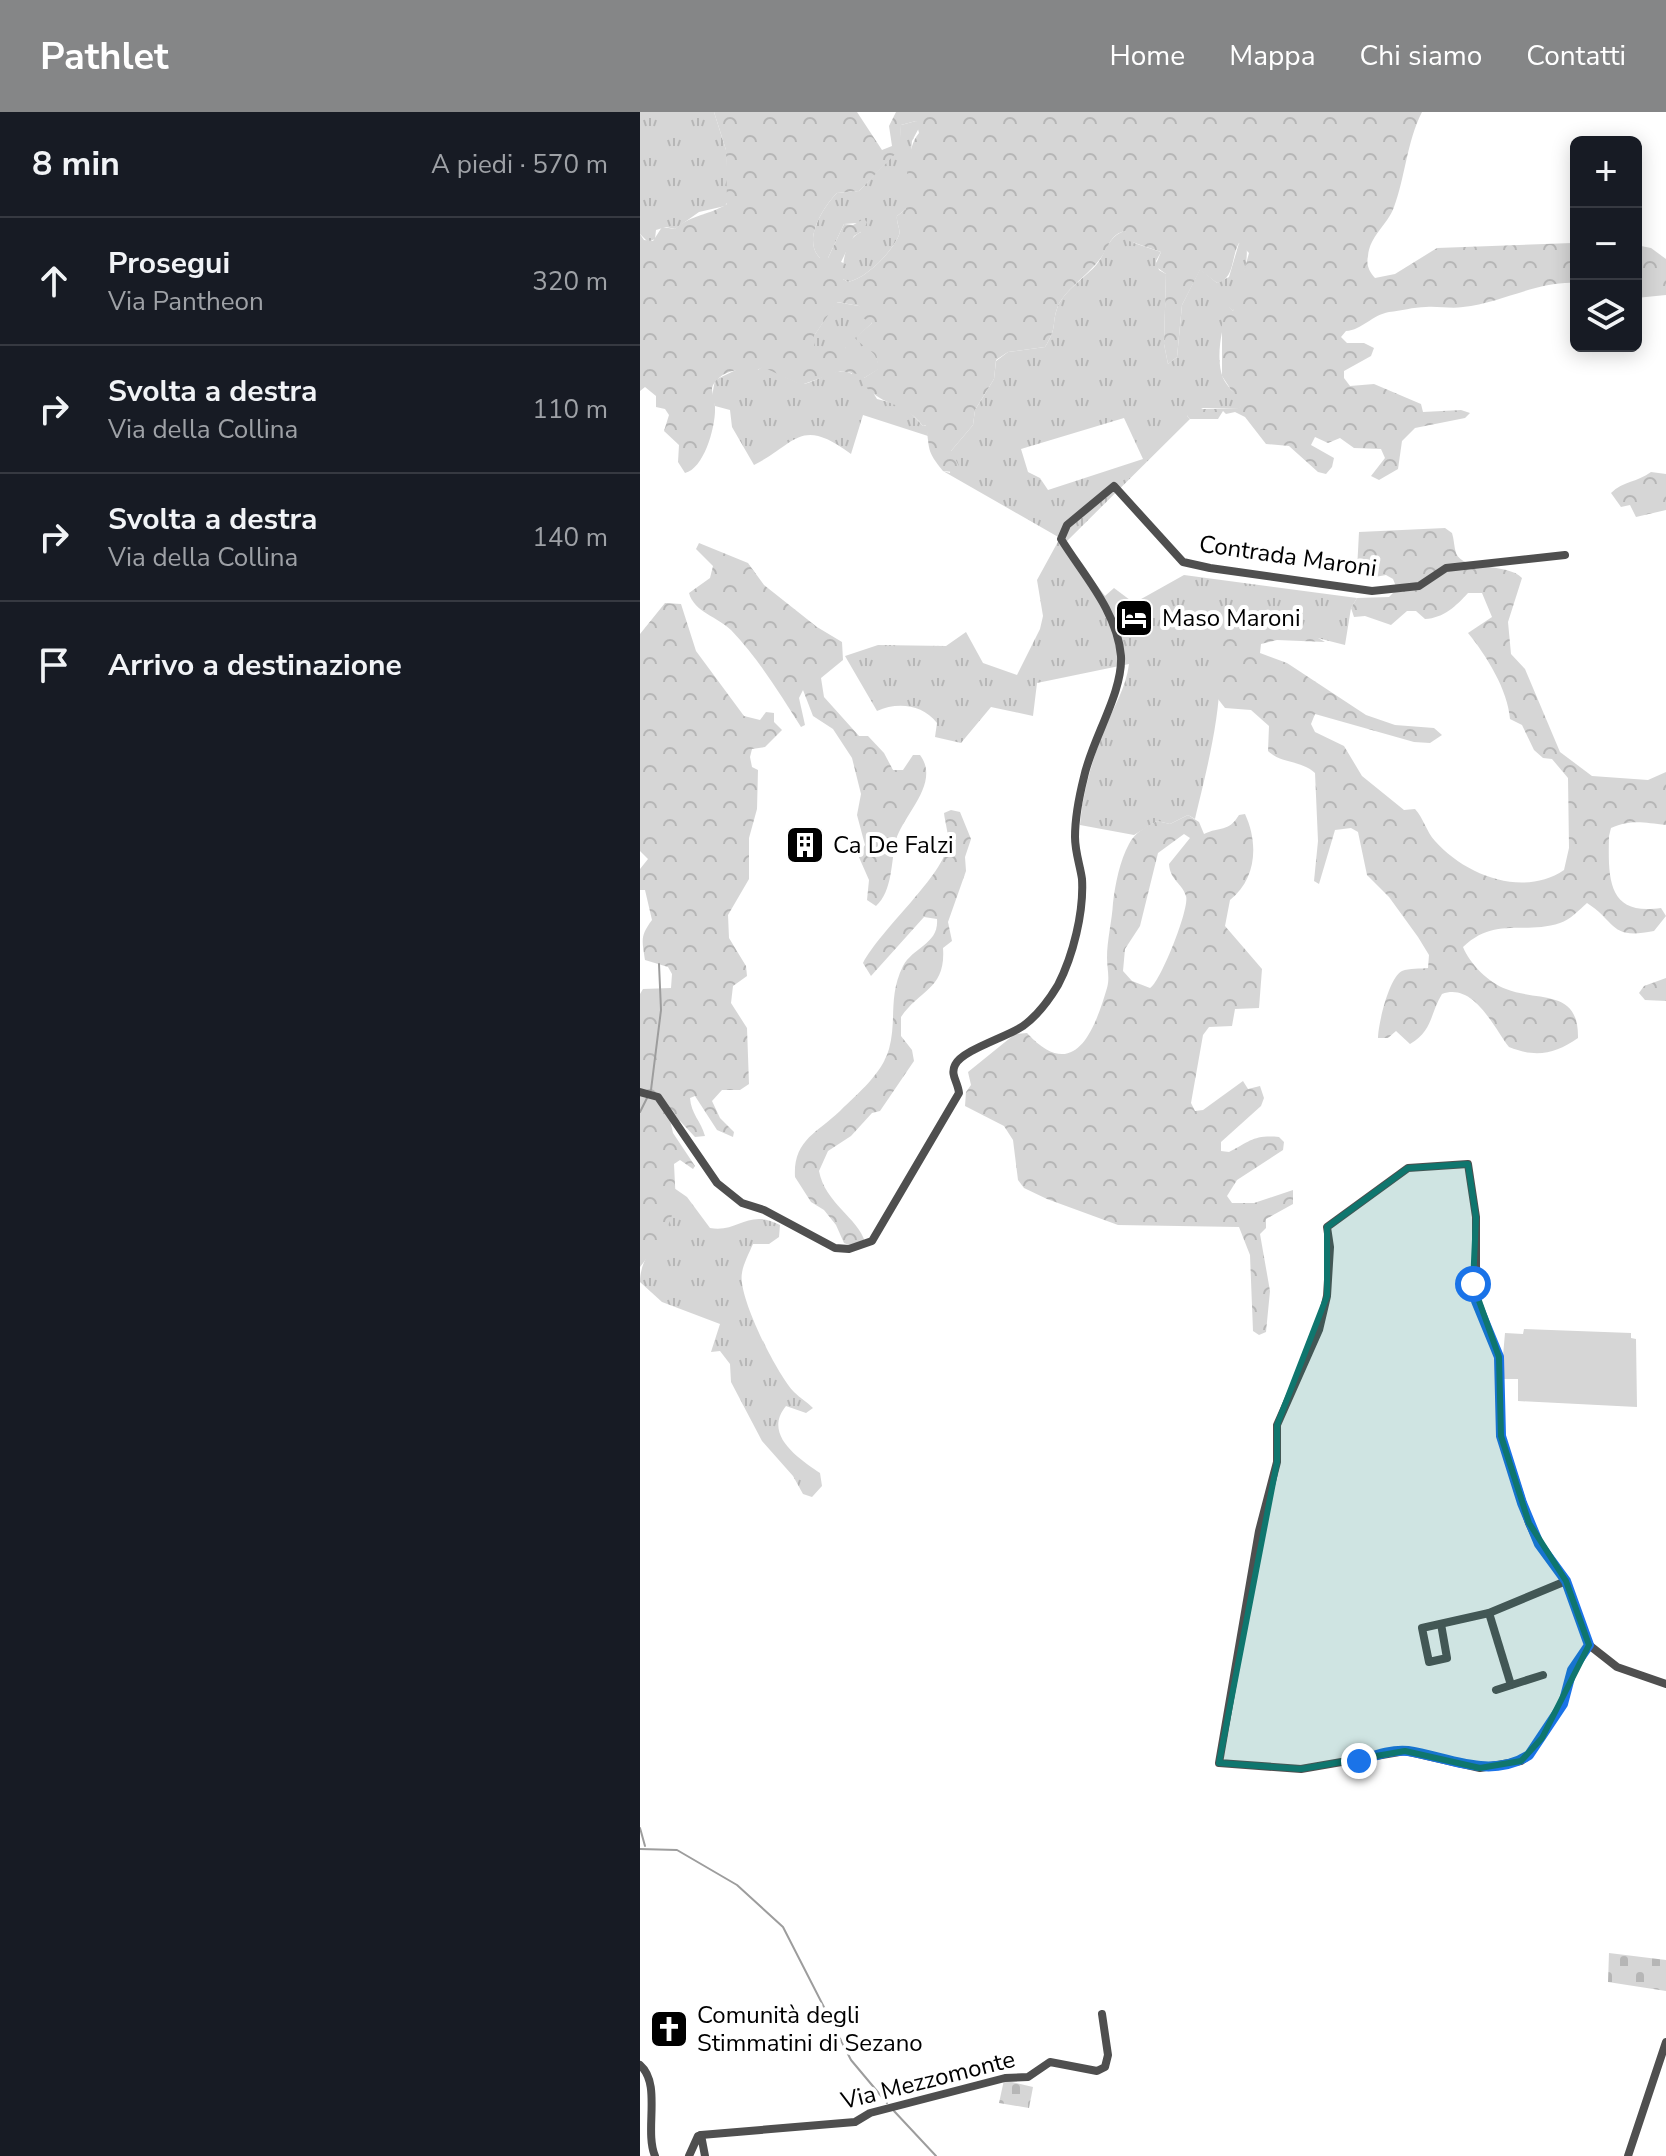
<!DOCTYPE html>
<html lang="it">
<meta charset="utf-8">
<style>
:root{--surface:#171b24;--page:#242831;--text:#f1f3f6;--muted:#9ea1a6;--line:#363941;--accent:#858687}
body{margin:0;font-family:"Nunito Sans",sans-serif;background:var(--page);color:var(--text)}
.controls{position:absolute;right:24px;top:24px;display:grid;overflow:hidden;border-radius:12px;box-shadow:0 4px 20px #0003}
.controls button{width:72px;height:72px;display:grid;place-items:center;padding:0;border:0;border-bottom:2px solid var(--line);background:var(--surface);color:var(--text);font:40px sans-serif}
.stop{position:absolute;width:24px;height:24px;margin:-18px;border:6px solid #1a73e8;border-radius:50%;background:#fff}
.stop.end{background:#1a73e8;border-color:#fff;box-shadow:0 2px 8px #0008}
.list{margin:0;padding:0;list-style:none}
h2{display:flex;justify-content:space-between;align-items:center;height:104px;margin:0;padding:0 32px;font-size:34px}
h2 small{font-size:26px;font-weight:400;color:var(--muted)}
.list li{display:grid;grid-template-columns:52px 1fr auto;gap:24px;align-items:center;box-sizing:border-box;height:128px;padding:0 32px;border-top:2px solid var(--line)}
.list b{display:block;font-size:30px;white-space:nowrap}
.list p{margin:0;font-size:26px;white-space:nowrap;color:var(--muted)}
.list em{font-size:26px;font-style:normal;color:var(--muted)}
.icon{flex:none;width:44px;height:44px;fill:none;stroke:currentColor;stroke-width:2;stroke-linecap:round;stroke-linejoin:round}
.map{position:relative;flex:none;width:1026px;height:2044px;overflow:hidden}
header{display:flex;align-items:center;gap:48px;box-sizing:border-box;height:112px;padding:0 40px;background:var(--accent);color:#fff}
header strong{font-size:38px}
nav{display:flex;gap:44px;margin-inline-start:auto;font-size:28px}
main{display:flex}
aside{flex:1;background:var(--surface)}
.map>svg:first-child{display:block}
.grass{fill:url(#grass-tufts);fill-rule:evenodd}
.forest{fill:url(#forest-crowns);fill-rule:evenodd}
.cemetery{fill:url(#cemetery-stones)}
.park{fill:#d6d6d6}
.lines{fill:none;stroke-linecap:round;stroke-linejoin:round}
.stream{stroke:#9d9d9d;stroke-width:2}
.street{stroke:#4f4f4f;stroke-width:8}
.route{stroke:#1a73e8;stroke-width:10}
.marked{fill:#0f766e;fill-opacity:0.2;stroke:#0f766e;stroke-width:6;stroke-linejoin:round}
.labels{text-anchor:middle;stroke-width:8;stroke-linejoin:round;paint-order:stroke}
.street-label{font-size:24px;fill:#000;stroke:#fff}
.poi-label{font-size:24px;fill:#000;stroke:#fff;text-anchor:start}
</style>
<header>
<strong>Pathlet</strong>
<nav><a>Home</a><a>Mappa</a><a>Chi siamo</a><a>Contatti</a></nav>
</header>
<main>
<aside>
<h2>8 min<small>A piedi · 570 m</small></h2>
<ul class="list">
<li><svg class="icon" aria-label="ahead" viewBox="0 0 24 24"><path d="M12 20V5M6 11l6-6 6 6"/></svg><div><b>Prosegui</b><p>Via Pantheon</p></div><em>320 m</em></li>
<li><svg class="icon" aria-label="right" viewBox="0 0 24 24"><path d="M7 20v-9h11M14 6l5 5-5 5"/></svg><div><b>Svolta a destra</b><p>Via della Collina</p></div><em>110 m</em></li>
<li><svg class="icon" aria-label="right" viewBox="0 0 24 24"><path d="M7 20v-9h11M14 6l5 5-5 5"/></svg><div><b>Svolta a destra</b><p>Via della Collina</p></div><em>140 m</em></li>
<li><svg class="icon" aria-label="arrive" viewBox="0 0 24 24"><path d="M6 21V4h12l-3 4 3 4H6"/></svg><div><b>Arrivo a destinazione</b></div></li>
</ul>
</aside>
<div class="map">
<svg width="1026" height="2044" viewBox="0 0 1026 2044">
<defs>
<pattern id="grass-tufts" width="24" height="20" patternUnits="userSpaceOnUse" patternTransform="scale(2)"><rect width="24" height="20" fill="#d6d6d6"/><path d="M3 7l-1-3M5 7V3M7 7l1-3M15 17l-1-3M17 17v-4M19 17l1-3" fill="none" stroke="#b6b6b6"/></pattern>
<pattern id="forest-crowns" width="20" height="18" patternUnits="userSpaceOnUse" patternTransform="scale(2)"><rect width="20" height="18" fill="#d6d6d6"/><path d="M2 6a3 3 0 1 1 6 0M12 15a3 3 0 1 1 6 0" fill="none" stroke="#b6b6b6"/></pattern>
<pattern id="cemetery-stones" width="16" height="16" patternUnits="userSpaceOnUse" patternTransform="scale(2)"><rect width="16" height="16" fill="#d6d6d6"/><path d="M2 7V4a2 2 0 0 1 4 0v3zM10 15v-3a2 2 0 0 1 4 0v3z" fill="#b6b6b6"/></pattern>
</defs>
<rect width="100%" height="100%" fill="#fff"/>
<g class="grass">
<polygon points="0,0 74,0 86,38 89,88 85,94 59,100 35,117 26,115 16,118 15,127 8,130 0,122"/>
<path d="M276 9 280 14 272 29 266 97 257 104C256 111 261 117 259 123 252 140 227 166 208 170L203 167C202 151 205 127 221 120L218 111 204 112 188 146H180C162 129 183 95 197 81L219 79 259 37 261 13Z"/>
<path d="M485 119 494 131 521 140 516 149 519 158 526 162 524 232 528 252 537 245 542 193 560 157 577 171 589 165 599 131 606 134C610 144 599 189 593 199L589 195C582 214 575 246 583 266 587 275 597 283 602 292L599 297 563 296 547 304 550 307 425 431 465 484 474 476 494 491 544 463 717 486 711 496 705 533 599 506 572 519C593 564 566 659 555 707L548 703 530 712 517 709 494 723 440 713C443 679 452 648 465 616 474 594 486 576 489 552L397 571 393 604 351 595 321 631 295 625 297 611C282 592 257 590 237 599L205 544 238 533 306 534 326 520 343 551 377 563 400 517 403 504 397 468 420 426 303 359 310 361 311 339 333 313 335 298 354 267 356 249 368 240 405 235C418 215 411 212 418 194 425 178 446 165 457 152 466 140 469 123 485 119ZM484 306 503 347 408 378 400 366 388 360 381 337Z"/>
<path d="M196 190 219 194 232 211 216 226C228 234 238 241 239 257L224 266 237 287 264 294 283 314 287 313 288 324 223 303 211 342C160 304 157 331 114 353L92 315 90 298 75 294 72 284 75 268 100 256 118 258 123 254C131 257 159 273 164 272 179 269 197 253 212 262L205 235H174V224Z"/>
<path d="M34 1076 47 1085 70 1116C99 1121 108 1096 140 1113L139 1125 129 1132H113C109 1141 103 1153 102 1161 97 1184 138 1264 154 1280 160 1286 167 1290 173 1296L166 1301 146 1294C122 1323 160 1347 180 1361L182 1374 172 1385 163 1382 153 1364 122 1329 91 1270 90 1252 80 1239 71 1240 80 1212 22 1190 0 1170C0 1134 39 1121 34 1076Z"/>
</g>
<g class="forest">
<path d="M74 0H217L242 38 252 34 249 14 256 0H782C767 29 765 66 754 95 747 114 730 123 728 144 726 153 729 159 735 166L755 162 797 136 932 131H936V171C897 169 861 191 823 195 811 197 798 194 786 195 773 195 761 199 749 200 732 203 722 218 706 219L701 225 707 231H724L734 236 731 244 704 259V266L710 274 734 272 781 292 783 300 821 298 830 301 825 306 775 316 762 329 758 357 739 368 731 364 745 346 741 337 714 336 700 326 688 331 675 325 671 333 694 346 692 355 686 362 678 360 649 334 626 332 605 305 595 300 586 302 583 299 578 307H550L547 304 553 297H598L601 293 582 264V213L586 191 593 199 609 141 599 131C591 145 595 167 577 171L560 158 542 193 537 245 528 252 524 232 526 162 515 154 521 140 489 129 485 119C472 122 470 131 464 141 453 160 426 176 418 194 411 212 418 215 405 235L368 240 356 248 354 267 335 298 333 313 311 339 319 354 313 360 303 359C286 338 290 338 286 313L283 314C262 287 245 297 223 272L224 266 238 257C238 237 225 238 215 226L232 211 221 205 219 194 197 190 174 224V235H205L222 259 217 262 201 259 161 273 123 255 114 260C99 254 77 261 72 276 72 283 75 288 75 295 76 314 64 357 45 361L38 350 39 333 24 319 29 303 25 297 16 295V284L5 275 0 279V122L4 128 13 129 22 115 35 117C52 102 70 103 87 92L86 38ZM276 9 279 21C266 35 266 77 266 97L257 104C256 111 261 117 259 123 252 140 227 166 208 170L203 167 206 152 201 150 214 124 224 118 227 110 224 107 213 113 204 112 188 146H180C162 129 183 95 197 81L219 79 260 37 261 13Z"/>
<polygon points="996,133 1011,136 1026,147 1026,183 996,186"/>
<path d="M1011 360 1026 362V398L996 405 990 393 981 395 971 381C983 369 998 370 1011 360Z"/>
<path d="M805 416 812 421C814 427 814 435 816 441 823 460 867 450 882 466L868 510 871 542 885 557 920 640 952 664 1008 668 1026 660V713C1004 711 992 707 971 716L969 724C968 768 968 804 1021 796L1026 804 1014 819C969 828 977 810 947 791 939 798 930 808 920 811 884 823 855 804 823 835 830 852 849 871 866 877 899 890 939 876 938 926 915 942 896 946 869 935 854 916 834 870 802 882 790 901 793 919 770 932L756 919 748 926H738C738 913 749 865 762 859 769 856 781 857 788 856L789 843 778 825 749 785 727 763 718 720 711 716 695 718 679 772 674 769 678 729 675 661C661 648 641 652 628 639L629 614 611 598 585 596 578 587V544L571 519 573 510 582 501 673 523 685 530 637 528 621 532 620 541 647 551 726 603 755 613 794 616 802 623 790 631 774 630 675 602 671 612 675 620 704 634 722 664 764 698 775 697C784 707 786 719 795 729 825 763 883 786 924 758L929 736 928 666 912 647 903 646 894 638 882 613 870 607C868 578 846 543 828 521L852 505 842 481H828C816 494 804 506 785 507L776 499H767L751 513 725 504 714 505 711 496 717 486 749 485 757 477 753 467 746 463 729 466 717 458 719 420Z"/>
<path d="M59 431 108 451 124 473 177 515 202 530 203 548 181 566 184 585 219 624H228L244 641 253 658H263L273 643H280C301 671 263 703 256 728 251 748 253 779 236 794L227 788 229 768 218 743 225 733 217 703 221 682 212 646 193 617 173 604 163 578 159 586 165 613 161 615C140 582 118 546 91 518 78 505 54 500 49 481L70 466 73 454 56 437Z"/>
<path d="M25 491 41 492 56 539 104 604 120 608 126 600 134 601V610L142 618 125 635 112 637 110 645 112 655 118 658 117 697 109 726V767L88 803 89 826 106 854 107 864 93 874 91 891 107 916 109 972 100 978H82L72 989 80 1006 94 1020 93 1025 77 1018 55 984 50 986C51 1002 61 1009 65 1024L55 1025 40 1009 30 1008 33 1021 55 1054 53 1057 40 1048 34 1052 36 1093 24 1124 0 1155V882L3 877 31 876 32 862 28 855 5 848C2 828 0 824 12 808L5 778H0V757L8 747 0 739V522Z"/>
<path d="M311 698 320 700 331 727 325 745 326 759 308 810 312 829 303 836C306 877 280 877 261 905V924L272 938 274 949 240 999 232 1001 211 1024 188 1039 179 1059C185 1091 218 1106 225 1130L214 1135 204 1131 196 1113 184 1098 171 1090 155 1065C153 1028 177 1021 200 999 218 981 242 962 249 937 257 908 248 884 263 854 273 835 299 832 297 807L284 805 231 864 223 851C241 817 304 763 308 732 309 723 305 710 304 701Z"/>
<path d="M605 702C619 732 616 768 590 788L585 814 622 857 619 896 595 897 592 914 569 915 563 923 551 991 555 999 563 998 603 969 608 977 620 974 624 986 621 994 581 1030V1039L589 1040C611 1029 613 1023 639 1025L644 1030 643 1038 597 1068 587 1084 592 1091H614L653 1078V1092L626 1107V1116L620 1122 630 1179 626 1220 619 1223 613 1219 610 1143 599 1115 478 1113 407 1087 384 1076 378 1068 373 1028 364 1014 325 994 326 980 331 973 328 960 375 922 387 921C434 972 454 920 467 876 470 866 467 856 467 846 467 828 472 809 473 791 475 773 480 748 489 732 495 720 506 715 517 709L530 712 548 703 559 710 564 722C580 714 588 721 599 703ZM544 722 550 726 529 752C530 768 542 771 546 784 550 796 520 871 510 876L492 869 483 859 485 837 500 814 518 741Z"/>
<polygon points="1026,866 1026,889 1005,888 999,881 1004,874"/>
</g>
<g class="cemetery">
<polygon points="969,1841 1026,1848 1026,1879 968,1870"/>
<polygon points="364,1968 393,1975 389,1996 359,1991"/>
</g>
<polygon class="park" points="884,1217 991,1221 991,1226 996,1227 997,1295 878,1289 878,1267 861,1267 865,1221 883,1222"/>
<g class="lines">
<g class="stream">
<polyline points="11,978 21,898 19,852"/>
<polyline points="0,1000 8,984"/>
<polyline points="0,1716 5,1734"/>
<polyline points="0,1737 37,1738 97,1773 143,1815 211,1948 247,1991"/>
<polyline points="254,1999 296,2044"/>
</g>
<g class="street">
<path d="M0 980 18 985 77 1071 102 1091 124 1098 195 1136 209 1137 232 1129 319 981C318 970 310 963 315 953 322 938 367 925 383 914 397 904 409 888 418 873 433 844 444 800 442 767 440 753 435 740 435 725 435 705 439 685 444 665 452 627 483 581 481 544 477 499 444 464 421 427L427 413 474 374 543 450 570 456 732 479 779 474 806 456 925 443"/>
<polyline points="849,1501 871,1573"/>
<polyline points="801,1512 807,1546 789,1550 782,1516 849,1501 926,1469"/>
<polyline points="949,1533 932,1558 923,1592 889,1643 881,1649 840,1656 765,1639 661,1657 579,1651 619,1419 637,1350 637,1313 679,1218 687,1184 690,1135 687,1115 768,1056 828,1052 836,1105 836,1189 859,1245 861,1324 889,1411 899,1432 926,1469 949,1533 977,1555 1026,1572"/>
<polyline points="856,1578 903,1563"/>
<path d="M0 1953C22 1972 4 2018 15 2044"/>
<polyline points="61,2023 215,2010 230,2001 365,1966 388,1965 410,1950 457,1959 465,1955 468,1943 462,1902"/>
<polyline points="49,2044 58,2024 61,2023 65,2044"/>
<polyline points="988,2044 1026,1930"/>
</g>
</g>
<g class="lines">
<path class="route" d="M719 1649C734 1644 752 1637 768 1639 808 1645 850 1668 889 1643L923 1592 932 1558 949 1533 926 1469 899 1432 882 1391 861 1324 859 1245 836 1189 833 1172"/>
</g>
<path class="marked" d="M828 1052 836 1105 833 1172 859 1245 861 1324 889 1411 926 1469 949 1533 902 1626 881 1649 840 1656 765 1639 661 1657 579 1651 637 1350V1313L687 1184V1115L768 1056Z"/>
<defs>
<symbol id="hotel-square" viewBox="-11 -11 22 22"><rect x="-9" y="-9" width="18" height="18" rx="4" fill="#000" stroke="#fff"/><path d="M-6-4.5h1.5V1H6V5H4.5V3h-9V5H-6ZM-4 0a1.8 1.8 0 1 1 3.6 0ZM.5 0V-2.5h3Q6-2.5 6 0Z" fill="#fff"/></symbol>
<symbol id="building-square" viewBox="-11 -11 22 22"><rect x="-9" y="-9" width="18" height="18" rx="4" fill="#000" stroke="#fff"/><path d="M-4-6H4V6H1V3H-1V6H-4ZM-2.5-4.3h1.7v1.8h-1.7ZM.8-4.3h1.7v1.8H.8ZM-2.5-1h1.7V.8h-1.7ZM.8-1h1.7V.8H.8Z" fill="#fff"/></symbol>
<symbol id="church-square" viewBox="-11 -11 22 22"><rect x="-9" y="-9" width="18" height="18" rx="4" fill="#000" stroke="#fff"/><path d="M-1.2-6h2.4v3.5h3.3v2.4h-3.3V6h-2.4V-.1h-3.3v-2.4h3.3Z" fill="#fff"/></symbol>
</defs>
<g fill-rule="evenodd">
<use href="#hotel-square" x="472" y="484" width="44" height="44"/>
<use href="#building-square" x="143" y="711" width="44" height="44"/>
<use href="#church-square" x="7" y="1895" width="44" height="44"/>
</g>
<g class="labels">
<g class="street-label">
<text transform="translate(648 444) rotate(8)" y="8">Contrada Maroni</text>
<text transform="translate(288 1968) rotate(-14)" y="8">Via Mezzomonte</text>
</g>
<g class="poi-label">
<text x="522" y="514">Maso Maroni</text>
<text x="193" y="741">Ca De Falzi</text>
<text x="57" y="1911">Comunità degli<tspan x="57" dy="28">Stimmatini di Sezano</tspan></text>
</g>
</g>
</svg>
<div class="controls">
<button>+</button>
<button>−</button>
<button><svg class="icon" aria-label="layers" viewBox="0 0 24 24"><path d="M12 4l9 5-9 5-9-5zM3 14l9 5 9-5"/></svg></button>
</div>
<div class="stop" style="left:833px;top:1172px"></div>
<div class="stop end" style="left:719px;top:1649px"></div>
</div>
</main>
